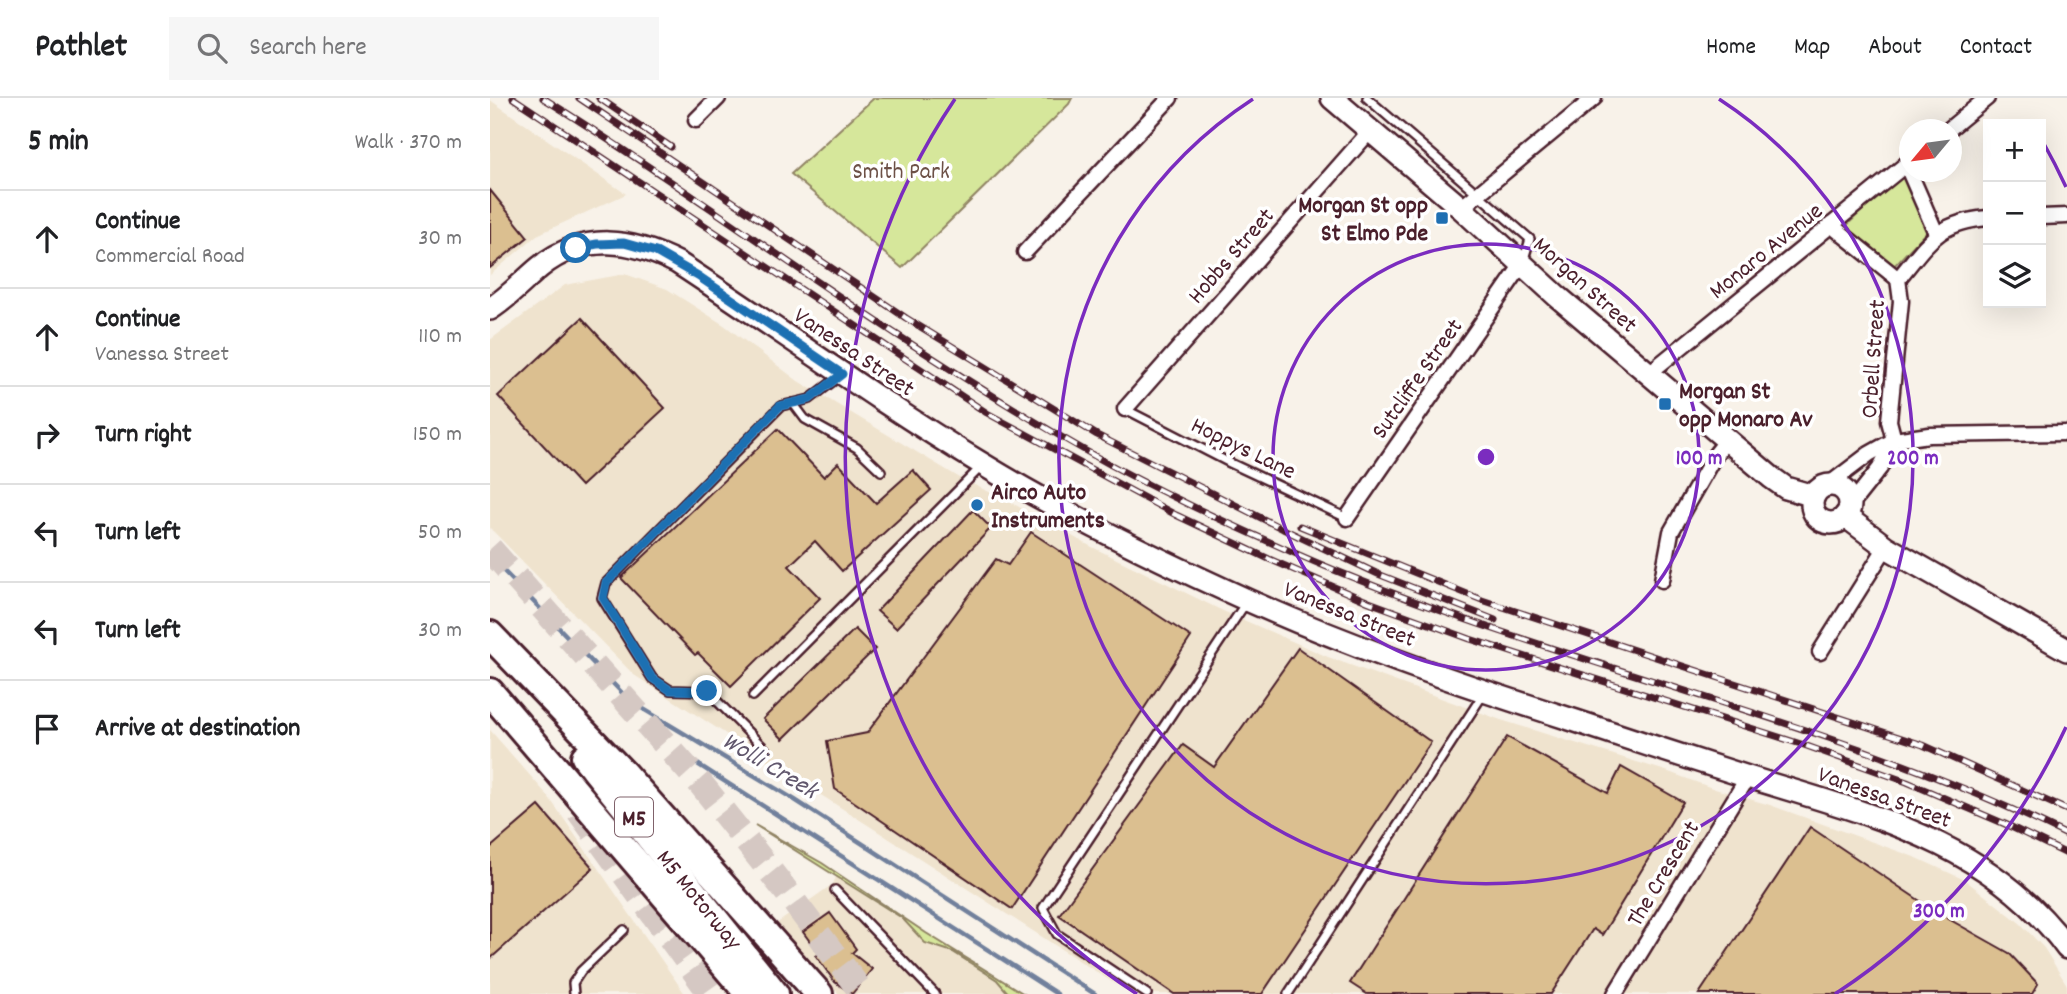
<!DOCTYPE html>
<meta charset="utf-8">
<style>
:root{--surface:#fff;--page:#f6f6f6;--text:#202124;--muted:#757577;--line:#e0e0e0}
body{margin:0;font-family:Dekko,sans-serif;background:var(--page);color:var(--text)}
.controls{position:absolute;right:21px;top:21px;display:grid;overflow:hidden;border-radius:0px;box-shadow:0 7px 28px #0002}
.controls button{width:63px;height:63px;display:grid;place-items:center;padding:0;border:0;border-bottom:2px solid var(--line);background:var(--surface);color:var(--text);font:35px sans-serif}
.compass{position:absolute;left:1409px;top:21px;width:63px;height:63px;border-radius:50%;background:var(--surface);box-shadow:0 7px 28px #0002;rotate:241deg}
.stop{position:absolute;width:21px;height:21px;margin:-16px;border:5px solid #1f6fb2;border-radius:50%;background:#fff}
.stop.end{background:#1f6fb2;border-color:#fff;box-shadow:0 2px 7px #0008}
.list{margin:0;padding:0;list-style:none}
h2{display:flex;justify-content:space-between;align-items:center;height:91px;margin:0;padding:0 28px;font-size:30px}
h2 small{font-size:23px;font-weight:400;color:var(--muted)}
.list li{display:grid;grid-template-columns:46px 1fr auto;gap:21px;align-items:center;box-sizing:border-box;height:98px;padding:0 28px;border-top:2px solid var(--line)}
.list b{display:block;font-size:26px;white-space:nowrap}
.list p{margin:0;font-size:23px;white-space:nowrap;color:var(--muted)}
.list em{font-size:23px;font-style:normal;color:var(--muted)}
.icon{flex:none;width:38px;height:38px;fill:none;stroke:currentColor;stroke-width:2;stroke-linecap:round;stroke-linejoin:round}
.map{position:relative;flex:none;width:1577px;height:896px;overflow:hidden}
header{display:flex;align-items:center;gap:42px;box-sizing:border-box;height:98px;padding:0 35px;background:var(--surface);border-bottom:2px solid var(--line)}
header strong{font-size:33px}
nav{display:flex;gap:38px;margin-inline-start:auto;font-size:24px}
.search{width:490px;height:63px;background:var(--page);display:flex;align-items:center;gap:18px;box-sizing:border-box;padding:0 24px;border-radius:0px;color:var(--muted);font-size:26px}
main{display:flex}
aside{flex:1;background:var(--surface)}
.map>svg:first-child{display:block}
.built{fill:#efe3ce}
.green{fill:#d6e79b;stroke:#908363;stroke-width:2}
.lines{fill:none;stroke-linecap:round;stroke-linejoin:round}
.stream{stroke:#71809c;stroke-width:4.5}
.building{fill:#dbbf90;stroke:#4a1f2b;stroke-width:2}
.highway-tunnel{stroke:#d5c8c3;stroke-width:26;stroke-dasharray:26 13;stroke-linecap:butt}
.lane-casing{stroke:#4a1f2b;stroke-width:12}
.street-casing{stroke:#4a1f2b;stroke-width:19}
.secondary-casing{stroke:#4a1f2b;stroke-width:26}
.highway-casing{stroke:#4a1f2b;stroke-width:32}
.lane{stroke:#fff;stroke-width:7}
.street{stroke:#fff;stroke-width:14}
.secondary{stroke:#fff;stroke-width:21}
.highway{stroke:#fff;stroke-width:26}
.rail-casing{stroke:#4a1f2b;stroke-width:7}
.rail{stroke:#fff;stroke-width:4.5;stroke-dasharray:13;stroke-linecap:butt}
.route{stroke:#1f6fb2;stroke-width:9}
.ring{fill:none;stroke:#7b2cbf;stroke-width:3.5}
.poi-dot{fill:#1f6fb2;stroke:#fff;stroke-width:2.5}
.labels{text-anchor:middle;stroke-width:7;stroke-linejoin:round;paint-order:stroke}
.shield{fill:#fff;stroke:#80626b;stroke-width:2}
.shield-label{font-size:23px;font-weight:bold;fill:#4a1f2b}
.park-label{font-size:24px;fill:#6d5147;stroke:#fff}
.poi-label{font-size:24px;font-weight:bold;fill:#4a1f2b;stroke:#fff;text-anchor:start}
.street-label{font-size:24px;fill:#4a1f2b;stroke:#fff}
.water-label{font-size:26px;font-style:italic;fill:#61576d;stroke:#fff}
.centre{fill:#7b2cbf;stroke:#fff;stroke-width:3.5}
.ring-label{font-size:21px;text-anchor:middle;font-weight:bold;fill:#7b2cbf;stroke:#fff;stroke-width:7;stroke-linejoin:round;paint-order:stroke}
</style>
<header>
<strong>Pathlet</strong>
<div class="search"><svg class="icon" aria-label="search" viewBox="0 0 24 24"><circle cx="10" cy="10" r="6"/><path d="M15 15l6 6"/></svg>Search here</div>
<nav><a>Home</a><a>Map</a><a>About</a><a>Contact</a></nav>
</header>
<main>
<aside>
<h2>5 min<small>Walk · 370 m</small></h2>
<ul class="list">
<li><svg class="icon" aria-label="ahead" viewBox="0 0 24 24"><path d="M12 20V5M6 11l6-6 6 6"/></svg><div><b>Continue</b><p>Commercial Road</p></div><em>30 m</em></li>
<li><svg class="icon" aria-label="ahead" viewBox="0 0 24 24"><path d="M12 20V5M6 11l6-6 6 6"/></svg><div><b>Continue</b><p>Vanessa Street</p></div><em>110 m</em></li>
<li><svg class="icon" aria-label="right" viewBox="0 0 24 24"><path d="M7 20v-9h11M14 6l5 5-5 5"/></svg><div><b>Turn right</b></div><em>150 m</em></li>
<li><svg class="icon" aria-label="left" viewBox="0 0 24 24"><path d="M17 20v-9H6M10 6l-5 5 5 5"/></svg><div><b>Turn left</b></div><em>50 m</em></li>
<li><svg class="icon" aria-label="left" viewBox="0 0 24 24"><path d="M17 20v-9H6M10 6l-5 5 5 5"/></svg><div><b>Turn left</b></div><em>30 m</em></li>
<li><svg class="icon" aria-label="arrive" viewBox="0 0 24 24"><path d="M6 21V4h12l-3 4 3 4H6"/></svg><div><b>Arrive at destination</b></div></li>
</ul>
</aside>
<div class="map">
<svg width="1577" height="896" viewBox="0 0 1577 896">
<rect width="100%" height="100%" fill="#f8f2e9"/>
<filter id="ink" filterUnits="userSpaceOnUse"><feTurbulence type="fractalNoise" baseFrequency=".0143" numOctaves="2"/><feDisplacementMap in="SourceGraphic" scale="14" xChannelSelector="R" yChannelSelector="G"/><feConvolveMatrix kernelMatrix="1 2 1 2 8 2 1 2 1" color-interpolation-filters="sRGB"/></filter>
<g filter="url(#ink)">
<g class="built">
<polygon points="0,2 136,96 47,137 0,177"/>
<polygon points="135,176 177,191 234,227 308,283 470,380 520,404 602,449 733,513 838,559 1011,622 1176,673 1225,691 1280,707 1427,760 1475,782 1530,825 1554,850 1577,887 1577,896 641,896 144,577 0,430 0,242 75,187"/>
<polygon points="0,632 58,698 195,896 0,896"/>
<polygon points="347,777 412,820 435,845 463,854 507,883 519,896 349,896 286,826 343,786"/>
</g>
<g class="green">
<polygon points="384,0 582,0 579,6 412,170 301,76"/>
<polygon points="1412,74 1439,131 1404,168 1355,129"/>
<polygon points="265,727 332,765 436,835 534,896 519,896 507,882 463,854 435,845 412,820"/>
</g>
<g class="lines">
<g class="stream">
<polyline points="0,459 140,603 305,702 605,896"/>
<polyline points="195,658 567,896"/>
</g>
</g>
<g class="building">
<polygon points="0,92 38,139 0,170"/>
<polygon points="92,220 175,310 91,388 8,298"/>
<polygon points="288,331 334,379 348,365 386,405 423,372 441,392 352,473 325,443 299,468 330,500 241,588 208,555 205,557 131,480"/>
<polygon points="483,412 501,430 406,530 387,513"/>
<polygon points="541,434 701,539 522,811 345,691 337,643 377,635 506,461 518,467"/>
<polygon points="365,531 385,551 293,641 273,621"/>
<polygon points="808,550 941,644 772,896 684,896 569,817 693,647 724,669"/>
<polygon points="1017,639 1118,695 1131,669 1193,704 1112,837 1103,831 1061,896 877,896 860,885"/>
<polygon points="49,708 103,770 0,861 0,750"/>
<polygon points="1320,729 1448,815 1519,855 1548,886 1542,896 1209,896"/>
<polygon points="340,815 366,851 362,855 382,871 362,896 345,884 326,858 329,856 313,834"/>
</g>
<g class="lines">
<g class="highway-tunnel">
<polyline points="0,451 211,686 296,793 373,896"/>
<polyline points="89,713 221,896"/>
</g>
<defs>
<g id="lane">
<polyline points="877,0 1040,141 1034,161"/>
<polyline points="303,305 315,321 367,350 391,373"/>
<polyline points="635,311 738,364 857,420"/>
<polyline points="263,598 492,368"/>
<polyline points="275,651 217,593 180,592 162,580 112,500 116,485 291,308 320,301 350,278"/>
<polyline points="345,792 445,896"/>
<polyline points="84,896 83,885 91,873 134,832"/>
<polyline points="657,896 567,836 553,810 757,503"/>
<polyline points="798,896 994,595"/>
</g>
<g id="street">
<polyline points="206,22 228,0"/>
<polyline points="1458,32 1497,0"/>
<polyline points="1416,66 1446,135"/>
<polyline points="971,110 1104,0"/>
<polyline points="1551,119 1577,118"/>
<polyline points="1341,127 1408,181 1411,203 1399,323 1404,342"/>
<polyline points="535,154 680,0"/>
<path d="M1408 181C1438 145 1447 124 1498 120"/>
<polyline points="1158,276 1420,63"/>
<polyline points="635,311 880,33"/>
<polyline points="1337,388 1379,356 1404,342 1439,337 1577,335"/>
<polyline points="1359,409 1390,370 1404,342"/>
<polyline points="857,420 1033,165"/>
<polyline points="1172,482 1181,434 1225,357 1237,342"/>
<polyline points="1330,554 1396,449"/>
<polyline points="1125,896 1258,679"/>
</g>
<g id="secondary">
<polyline points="842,0 971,110 1067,198 1282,380 1296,390 1324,398"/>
<path d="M0 211C19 199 33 183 50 169 94 134 141 141 188 165 289 231 386 302 489 364 567 412 650 453 733 491 847 544 966 585 1086 623 1143 642 1201 661 1258 679 1377 716 1499 743 1577 850"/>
<circle cx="1341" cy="406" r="19"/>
<polyline points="1355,418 1396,449 1577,552"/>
</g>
<g id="highway">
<polyline points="0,537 132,674 329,896"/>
<polyline points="0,594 259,896"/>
<polyline points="95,659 285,896"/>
</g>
</defs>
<use href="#lane" class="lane-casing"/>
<use href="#street" class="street-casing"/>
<use href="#secondary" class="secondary-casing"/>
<use href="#highway" class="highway-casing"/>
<use href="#lane" class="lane"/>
<use href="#street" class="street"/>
<use href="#secondary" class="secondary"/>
<use href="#highway" class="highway"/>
<defs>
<g id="rail">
<polyline points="23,0 497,315 686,417 779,461 879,504 980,541 1314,647 1417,684 1515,726 1577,756"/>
<path d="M53 0C174 75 289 160 409 238 478 283 548 327 621 367 673 395 728 421 782 445 1040 563 1323 612 1577 737"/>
<polyline points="89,0 416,220 607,337 793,431 888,476 1005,522"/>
<polyline points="109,0 181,49"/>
<polyline points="810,428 992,502 1433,647 1577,712"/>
</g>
</defs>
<use href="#rail" class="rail-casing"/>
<use href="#rail" class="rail"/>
</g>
</g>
<g class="lines" filter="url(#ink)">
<polyline class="route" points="86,150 107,146 134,145 166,154 208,178 352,276 320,301 290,308 116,485 113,500 162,580 180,592 217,593"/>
</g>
<g class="ring">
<circle cx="996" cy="359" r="213"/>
<path d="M1229 1A427 427 0 1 1 763 1"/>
<path d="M1576 629A640 640 0 0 1 1345 896M647 896A640 640 0 0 1 465 1M1553 44A640 640 0 0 1 1576 89"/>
</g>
<g class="poi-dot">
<rect x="945" y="113" width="14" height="14" rx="3.5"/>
<rect x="1168" y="299" width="14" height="14" rx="3.5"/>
<circle cx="487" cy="407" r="7"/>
</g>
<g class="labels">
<rect class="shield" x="125" y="699.5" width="38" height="39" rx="5"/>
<g class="shield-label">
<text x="144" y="727">M5</text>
</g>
<g class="park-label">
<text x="411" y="80">Smith Park</text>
</g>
<g class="poi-label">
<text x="938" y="114" text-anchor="end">Morgan St opp<tspan x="938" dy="28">St Elmo Pde</tspan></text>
<text x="1189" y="300">Morgan St<tspan x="1189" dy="28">opp Monaro Av</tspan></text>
<text x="501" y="401">Airco Auto<tspan x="501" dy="28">Instruments</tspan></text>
</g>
<g class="street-label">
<text transform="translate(1275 152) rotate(-39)" y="8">Monaro Avenue</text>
<text transform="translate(740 157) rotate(-49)" y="8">Hobbs Street</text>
<text transform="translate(1096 186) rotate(42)" y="8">Morgan Street</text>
<text transform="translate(365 253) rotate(34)" y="8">Vanessa Street</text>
<text transform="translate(1382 261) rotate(-86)" y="8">Orbell Street</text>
<text transform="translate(926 280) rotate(-55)" y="8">Sutcliffe Street</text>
<text transform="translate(754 349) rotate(26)" y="8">Hoppys Lane</text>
<text transform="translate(860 515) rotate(22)" y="8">Vanessa Street</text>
<text transform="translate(1395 698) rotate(20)" y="8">Vanessa Street</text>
<text transform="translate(1172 775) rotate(-59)" y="8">The Crescent</text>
<text transform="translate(210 801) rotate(51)" y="8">M5 Motorway</text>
</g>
<g class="water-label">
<text transform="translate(281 666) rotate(31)" y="9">Wolli Creek</text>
</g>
</g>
<circle cx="996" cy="359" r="10" class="centre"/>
<g class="ring-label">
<text x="1209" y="366">100 m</text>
<text x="1423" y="366">200 m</text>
<text x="1449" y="819">300 m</text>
</g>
</svg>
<div class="controls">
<button>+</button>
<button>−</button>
<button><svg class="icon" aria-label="layers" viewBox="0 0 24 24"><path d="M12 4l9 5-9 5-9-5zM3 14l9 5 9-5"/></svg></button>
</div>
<svg class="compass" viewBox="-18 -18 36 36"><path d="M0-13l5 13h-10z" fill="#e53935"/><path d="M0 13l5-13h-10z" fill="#757577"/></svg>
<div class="stop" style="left:86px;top:150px"></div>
<div class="stop end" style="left:217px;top:593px"></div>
</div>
</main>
